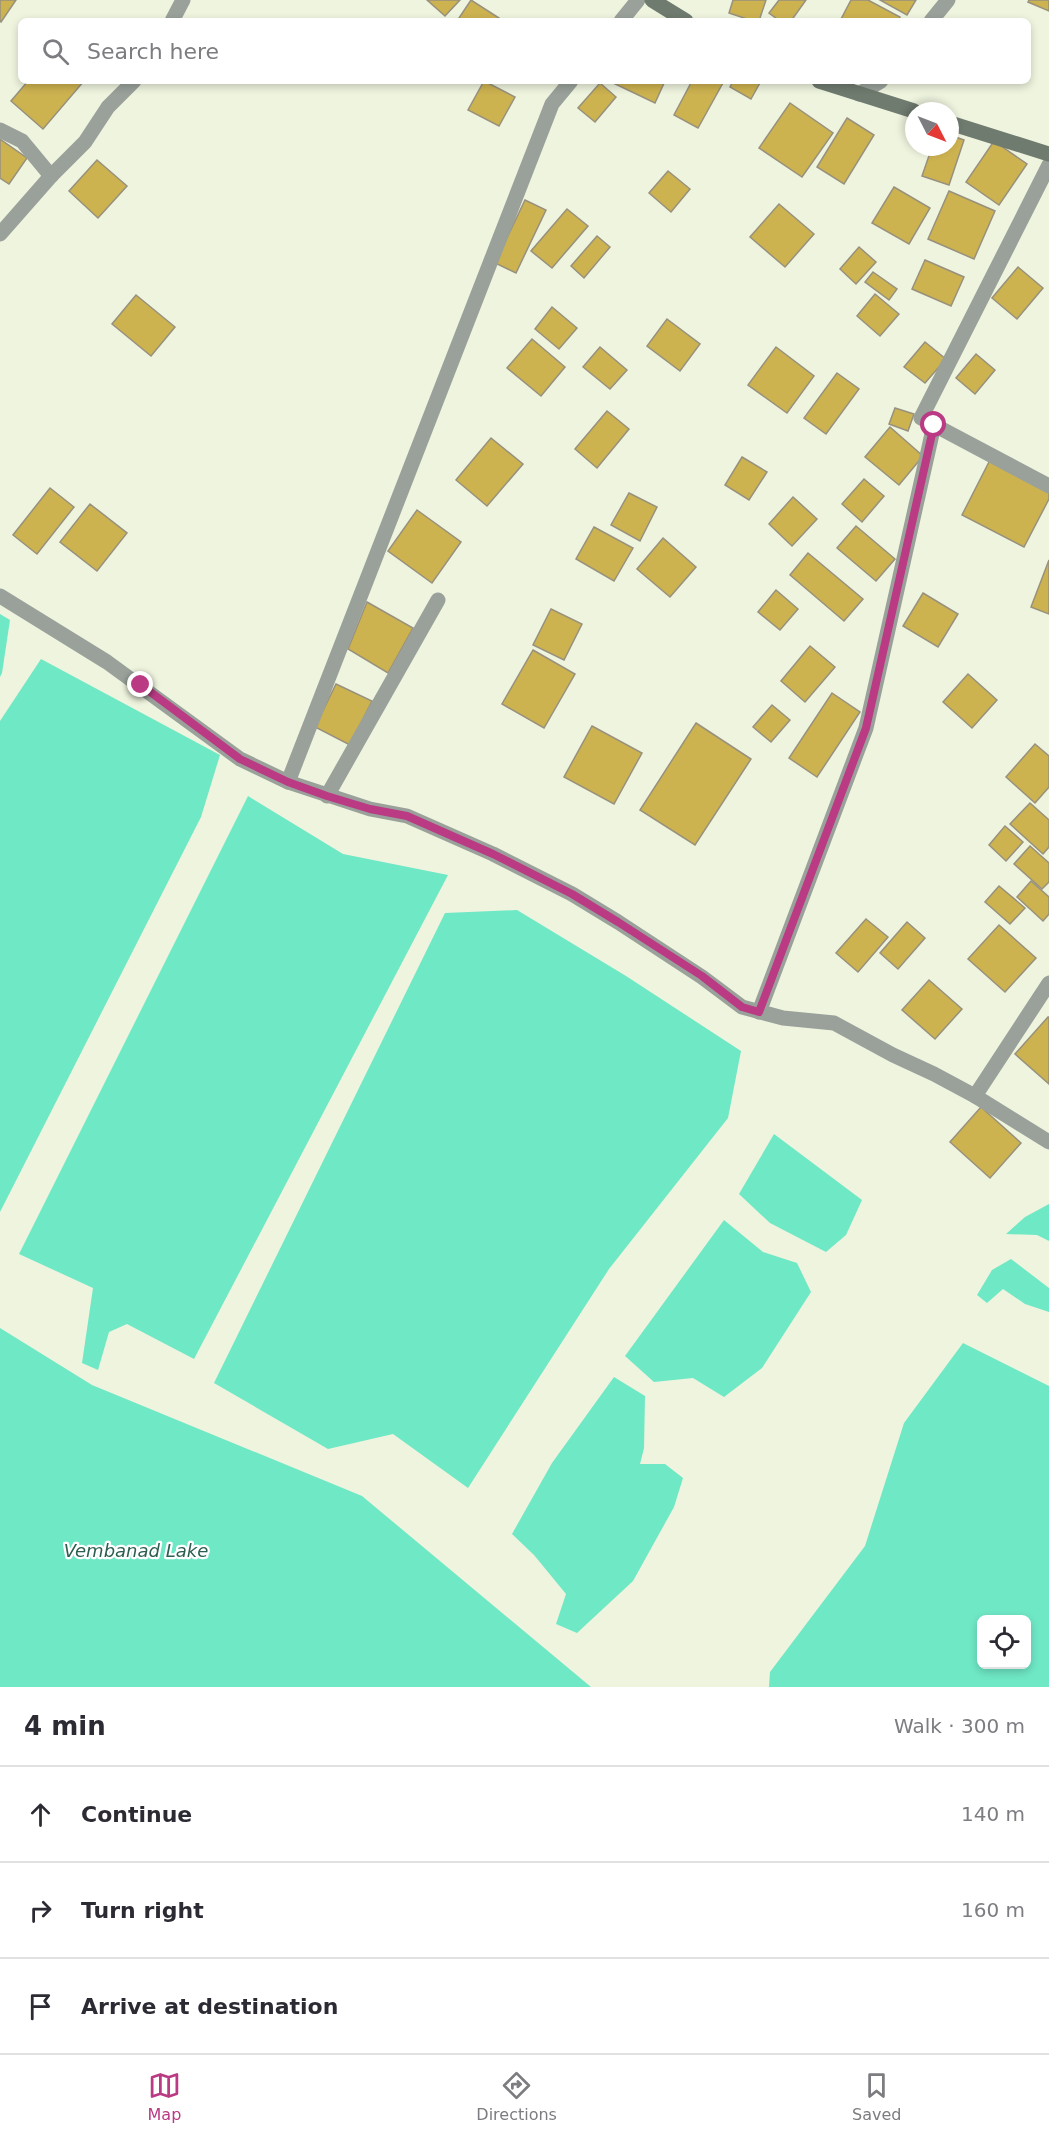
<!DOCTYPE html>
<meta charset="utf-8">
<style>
:root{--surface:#fff;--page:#f2f2f3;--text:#2b2b33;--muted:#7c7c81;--line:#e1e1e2;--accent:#ba3a84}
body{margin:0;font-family:"DejaVu Sans",sans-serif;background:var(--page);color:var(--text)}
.controls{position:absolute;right:18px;bottom:18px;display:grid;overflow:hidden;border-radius:9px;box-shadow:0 3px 9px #0003}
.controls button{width:54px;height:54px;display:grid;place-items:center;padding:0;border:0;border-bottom:2px solid var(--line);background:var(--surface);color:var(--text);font:30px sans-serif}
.compass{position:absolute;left:905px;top:102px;width:54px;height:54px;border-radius:50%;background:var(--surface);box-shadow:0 3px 9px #0003;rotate:132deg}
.stop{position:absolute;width:18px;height:18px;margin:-14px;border:4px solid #ba3a84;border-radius:50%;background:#fff}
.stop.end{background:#ba3a84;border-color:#fff;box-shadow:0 2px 6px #0008}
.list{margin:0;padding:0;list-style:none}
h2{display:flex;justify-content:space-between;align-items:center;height:78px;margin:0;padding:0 24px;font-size:26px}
h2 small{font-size:20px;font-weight:400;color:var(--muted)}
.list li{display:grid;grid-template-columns:39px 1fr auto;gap:18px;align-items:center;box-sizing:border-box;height:96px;padding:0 24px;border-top:2px solid var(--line)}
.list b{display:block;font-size:22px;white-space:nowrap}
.list em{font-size:20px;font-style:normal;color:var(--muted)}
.icon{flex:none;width:33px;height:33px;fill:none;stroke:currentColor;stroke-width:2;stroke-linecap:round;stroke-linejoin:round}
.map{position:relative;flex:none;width:1049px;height:1687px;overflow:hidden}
.search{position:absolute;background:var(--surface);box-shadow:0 3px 9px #0003;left:18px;right:18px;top:18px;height:66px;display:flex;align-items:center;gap:15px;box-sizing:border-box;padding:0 21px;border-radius:9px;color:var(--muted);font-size:22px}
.sheet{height:366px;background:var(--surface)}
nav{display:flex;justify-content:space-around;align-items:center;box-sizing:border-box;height:84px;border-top:2px solid var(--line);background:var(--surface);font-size:16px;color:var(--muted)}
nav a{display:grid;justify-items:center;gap:3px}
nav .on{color:var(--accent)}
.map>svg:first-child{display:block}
.water{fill:#6fe8c6;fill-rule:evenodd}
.building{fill:#cdb250;stroke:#97917d;stroke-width:1.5}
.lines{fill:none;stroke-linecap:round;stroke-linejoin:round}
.minor{stroke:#9aa19a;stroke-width:15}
.secondary{stroke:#707b70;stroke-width:15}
.route{stroke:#ba3a84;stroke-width:8}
.labels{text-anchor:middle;stroke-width:4.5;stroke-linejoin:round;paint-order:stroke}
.water-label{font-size:18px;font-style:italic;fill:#2c5f50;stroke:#fff}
</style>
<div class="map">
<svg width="1049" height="1687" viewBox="0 0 1049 1687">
<rect width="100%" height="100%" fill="#eef4de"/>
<g class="water">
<polygon points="0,614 10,620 2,673 0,677"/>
<polygon points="41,659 220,755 201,817 0,1212 0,721"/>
<polygon points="248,796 343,854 448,875 194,1359 127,1324 109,1332 98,1370 82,1363 93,1288 19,1254"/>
<polygon points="517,910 626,976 741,1051 728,1118 609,1269 468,1488 393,1434 328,1449 214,1383 445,913"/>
<polygon points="774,1134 862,1200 846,1235 826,1252 770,1223 739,1194"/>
<polygon points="1049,1204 1049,1241 1037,1235 1006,1234 1025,1217"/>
<polygon points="724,1220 763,1252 797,1263 811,1292 762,1368 724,1397 693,1378 654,1382 625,1356"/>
<polygon points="1011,1259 1049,1288 1049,1312 1025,1304 1003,1289 987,1303 977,1295 992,1270"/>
<polygon points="0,1328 92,1385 362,1496 591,1687 0,1687"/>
<path d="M963 1343 1049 1386V1687H769L770 1672 865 1546 904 1423ZM982 1620H1026V1664H982Z"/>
<polygon points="614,1377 645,1396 644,1448 640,1464 665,1464 683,1478 674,1507 633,1581 577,1633 556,1624 566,1594 534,1555 512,1534 552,1463"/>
</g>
<g class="building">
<polygon points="0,0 16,0 1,22 0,21"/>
<polygon points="427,0 460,0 445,16"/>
<polygon points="471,0 499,18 497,21 457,21"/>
<polygon points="733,0 766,0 759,21 753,21 729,13"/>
<polygon points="779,0 806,0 791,21 780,21 769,13"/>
<polygon points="851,0 868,0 900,17 898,21 840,21"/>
<polygon points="880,0 916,0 907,15"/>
<polygon points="1029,0 1049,0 1049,11 1028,2"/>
<polygon points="28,81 84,81 43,129 11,101"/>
<polygon points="484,81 515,97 499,126 468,110"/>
<polygon points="609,81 665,81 655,103"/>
<polygon points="692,81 724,81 698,128 674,115"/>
<polygon points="733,81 761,81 751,99 730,87"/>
<polygon points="600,83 616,97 595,122 578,108"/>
<polygon points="790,103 833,133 802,177 759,148"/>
<polygon points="847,118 874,135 844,184 817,167"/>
<polygon points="950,135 964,140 949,185 922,176 932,147 950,147"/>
<polygon points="0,139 27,158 9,184 0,178"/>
<polygon points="994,141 1027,164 999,205 966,182"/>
<polygon points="97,160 127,186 98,218 69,191"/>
<polygon points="668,171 690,189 671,212 649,193"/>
<polygon points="894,187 930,208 909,244 872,223"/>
<polygon points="949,191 995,211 974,259 928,239"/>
<polygon points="525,200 546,210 516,273 495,263"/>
<polygon points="779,204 814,234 785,267 750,237"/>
<polygon points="567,209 588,226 552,268 531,251"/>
<polygon points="597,236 610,247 584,278 571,266"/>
<polygon points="859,247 876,262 856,284 840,269"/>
<polygon points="925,260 964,277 951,306 912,289"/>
<polygon points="1018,267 1043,288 1017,319 992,298"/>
<polygon points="873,272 897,289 889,300 865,282"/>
<polygon points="875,294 899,314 880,336 857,316"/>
<polygon points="136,295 175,327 151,356 112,324"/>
<polygon points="552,307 577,328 559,349 535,329"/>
<polygon points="667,319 700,344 680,371 647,346"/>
<polygon points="532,339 565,367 541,396 507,368"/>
<polygon points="925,342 946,359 925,383 904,367"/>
<polygon points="600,347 627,370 610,389 583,367"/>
<polygon points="776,347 814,376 787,413 748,385"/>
<polygon points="976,354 995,370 975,394 956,378"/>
<polygon points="837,373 859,389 826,434 804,418"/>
<polygon points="895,408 914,414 908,431 889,424"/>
<polygon points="607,411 629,429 597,468 575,449"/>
<polygon points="890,427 923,456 899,485 865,457"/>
<polygon points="491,438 523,464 487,506 456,480"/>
<polygon points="742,457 767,472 749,500 725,485"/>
<polygon points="990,460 1049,490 1049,499 1024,547 962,515"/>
<polygon points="864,479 884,496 862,522 842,504"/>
<polygon points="50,488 74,507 37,554 13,535"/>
<polygon points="629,493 657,507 640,541 611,525"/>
<polygon points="793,497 817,519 792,546 769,524"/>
<polygon points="90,504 127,533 97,571 60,542"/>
<polygon points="417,510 461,542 432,583 388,551"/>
<polygon points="856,526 895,559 876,581 837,548"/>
<polygon points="594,527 633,548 614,581 576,559"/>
<polygon points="663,538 696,567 670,597 637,569"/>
<polygon points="808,553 863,599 844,621 790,575"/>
<polygon points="1049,560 1049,614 1031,607"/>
<polygon points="776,590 798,609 780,630 758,612"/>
<polygon points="923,593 958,614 938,647 903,626"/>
<polygon points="367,602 413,628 388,673 348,649"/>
<polygon points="551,609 582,624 564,660 533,645"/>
<polygon points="810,646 835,667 805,702 781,681"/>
<polygon points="533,650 575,674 544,728 502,704"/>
<polygon points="968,674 997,700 972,728 943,702"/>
<polygon points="336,684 372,701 350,745 315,727"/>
<polygon points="832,693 860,712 817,777 789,758"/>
<polygon points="772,705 790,720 771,742 753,727"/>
<polygon points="696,723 751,759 695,845 640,810"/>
<polygon points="592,726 642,753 614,804 564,777"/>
<polygon points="1035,744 1049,756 1049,787 1035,803 1006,777"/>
<polygon points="1030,803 1049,820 1049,847 1043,854 1010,824"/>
<polygon points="1005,826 1023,842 1006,861 989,845"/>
<polygon points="1030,846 1049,863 1049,882 1042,889 1014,864"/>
<polygon points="1031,881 1049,897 1049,914 1043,921 1017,897"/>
<polygon points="999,886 1025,908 1010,924 985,902"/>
<polygon points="866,919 888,937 858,972 836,953"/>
<polygon points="907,922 925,938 898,969 880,953"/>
<polygon points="999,925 1036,958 1005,992 968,959"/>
<polygon points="929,980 962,1009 935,1039 902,1010"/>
<polygon points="1048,1017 1049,1017 1049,1084 1015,1054"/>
<polygon points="981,1107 1021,1143 990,1178 950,1142"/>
</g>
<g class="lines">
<g class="minor">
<polyline points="172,21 183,0"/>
<polyline points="621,21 638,0"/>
<polyline points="931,21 948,0"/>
<polyline points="859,94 881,81"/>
<polyline points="0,130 22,141 51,176"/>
<polyline points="1049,165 921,418 1049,486"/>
<polyline points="0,234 51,176 85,142 108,107 134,81"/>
<polyline points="0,596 107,662 240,759 288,782 370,809 407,816 493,854 572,894 618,922 702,977 742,1007 783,1018 834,1023 893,1055 934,1074 975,1096 1049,1142"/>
<polyline points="288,782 552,104 571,81"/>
<polyline points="327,796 438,600"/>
<polyline points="759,1012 866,728 934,425"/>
<polyline points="975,1096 1049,983"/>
</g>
<g class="secondary">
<polyline points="652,0 686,21"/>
<polyline points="819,81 914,111"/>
<polyline points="950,123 1049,154"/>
</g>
</g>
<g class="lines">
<polyline class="route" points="141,685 240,759 288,782 327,796 370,809 407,816 493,854 572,894 618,922 702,976 742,1007 759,1012 866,728 934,425"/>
</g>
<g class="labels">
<g class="water-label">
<text x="136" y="1557">Vembanad Lake</text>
</g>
</g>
</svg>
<div class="controls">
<button><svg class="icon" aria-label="locate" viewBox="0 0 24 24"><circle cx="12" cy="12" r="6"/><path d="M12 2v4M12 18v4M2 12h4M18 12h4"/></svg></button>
</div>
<svg class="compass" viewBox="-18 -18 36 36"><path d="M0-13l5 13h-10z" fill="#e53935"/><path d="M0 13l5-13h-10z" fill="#7c7c81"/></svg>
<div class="stop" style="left:934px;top:425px"></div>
<div class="stop end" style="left:141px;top:685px"></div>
<div class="search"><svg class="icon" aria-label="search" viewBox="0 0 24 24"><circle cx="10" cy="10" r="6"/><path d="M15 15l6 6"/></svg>Search here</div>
</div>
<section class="sheet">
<h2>4 min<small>Walk · 300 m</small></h2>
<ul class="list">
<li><svg class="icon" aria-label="ahead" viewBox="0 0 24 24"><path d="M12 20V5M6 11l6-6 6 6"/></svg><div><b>Continue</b></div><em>140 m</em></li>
<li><svg class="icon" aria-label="right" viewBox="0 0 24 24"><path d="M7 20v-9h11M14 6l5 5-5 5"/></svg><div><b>Turn right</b></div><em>160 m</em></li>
<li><svg class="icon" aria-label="arrive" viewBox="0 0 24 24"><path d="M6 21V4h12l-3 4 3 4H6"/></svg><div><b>Arrive at destination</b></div></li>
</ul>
</section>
<nav>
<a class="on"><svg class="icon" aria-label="map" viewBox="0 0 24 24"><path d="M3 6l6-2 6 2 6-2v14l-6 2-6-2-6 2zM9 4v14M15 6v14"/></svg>Map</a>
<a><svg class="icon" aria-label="directions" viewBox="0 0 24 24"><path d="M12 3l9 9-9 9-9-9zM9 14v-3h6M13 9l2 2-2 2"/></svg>Directions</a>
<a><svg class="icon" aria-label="saved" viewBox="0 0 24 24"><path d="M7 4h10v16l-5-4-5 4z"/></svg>Saved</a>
</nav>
